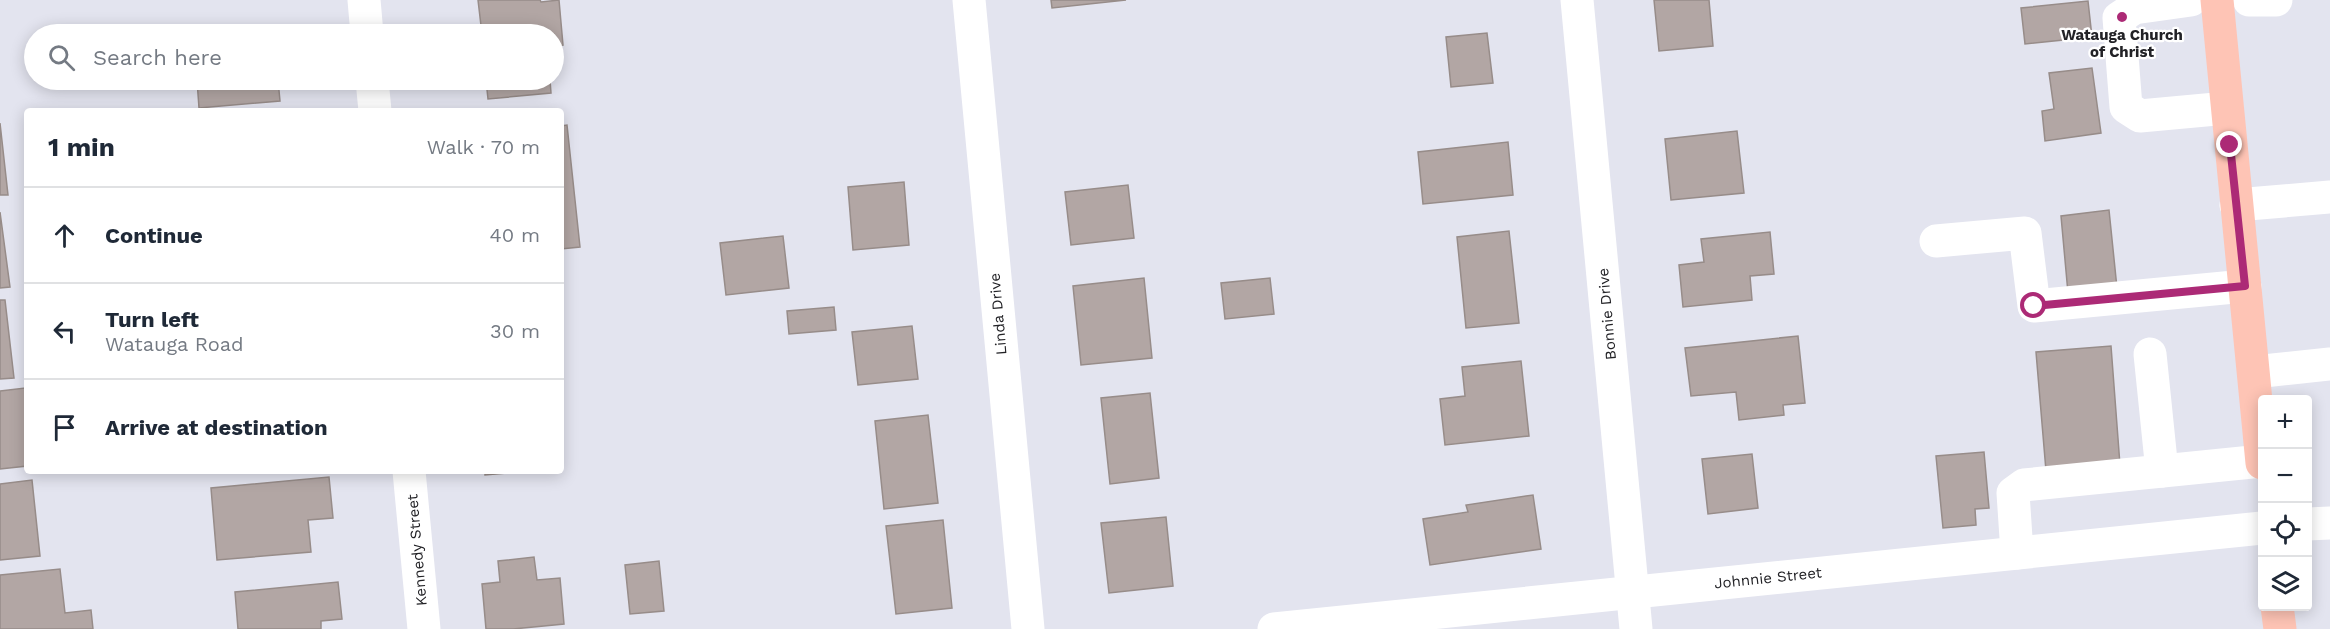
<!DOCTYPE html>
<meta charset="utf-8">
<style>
:root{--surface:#fff;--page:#f2f2f3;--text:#1f2937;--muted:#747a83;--line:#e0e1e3}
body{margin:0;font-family:"Work Sans",sans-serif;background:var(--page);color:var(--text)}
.controls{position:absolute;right:18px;bottom:18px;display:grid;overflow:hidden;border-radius:6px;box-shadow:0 3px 15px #0003}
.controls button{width:54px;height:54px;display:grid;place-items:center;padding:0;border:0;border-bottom:2px solid var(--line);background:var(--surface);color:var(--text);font:30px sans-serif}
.stop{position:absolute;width:18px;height:18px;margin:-14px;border:4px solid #ac2a76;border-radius:50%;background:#fff}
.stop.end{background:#ac2a76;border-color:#fff;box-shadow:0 2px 6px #0008}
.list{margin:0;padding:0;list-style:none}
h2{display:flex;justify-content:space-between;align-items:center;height:78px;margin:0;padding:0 24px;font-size:26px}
h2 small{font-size:20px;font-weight:400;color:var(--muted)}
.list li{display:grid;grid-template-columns:39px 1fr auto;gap:18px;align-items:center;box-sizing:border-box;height:96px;padding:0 24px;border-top:2px solid var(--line)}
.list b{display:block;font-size:22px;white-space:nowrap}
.list p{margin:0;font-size:20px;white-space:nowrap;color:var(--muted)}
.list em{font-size:20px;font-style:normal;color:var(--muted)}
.icon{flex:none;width:33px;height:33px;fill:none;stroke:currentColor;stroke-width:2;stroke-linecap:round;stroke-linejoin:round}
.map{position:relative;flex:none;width:2330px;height:629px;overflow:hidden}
.search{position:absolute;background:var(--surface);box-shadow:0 3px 15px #0003;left:24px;top:24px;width:540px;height:66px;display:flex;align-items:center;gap:15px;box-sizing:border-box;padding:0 21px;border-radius:33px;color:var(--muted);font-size:22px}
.panel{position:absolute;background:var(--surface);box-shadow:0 3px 15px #0003;left:24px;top:108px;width:540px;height:366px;border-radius:6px}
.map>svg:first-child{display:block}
.building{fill:#b2a6a4;stroke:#978c89;stroke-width:1.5}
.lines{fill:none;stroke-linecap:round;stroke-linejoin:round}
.minor{stroke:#fff;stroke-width:33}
.major{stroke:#fec4b5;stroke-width:33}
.route{stroke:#ac2a76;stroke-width:8}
.poi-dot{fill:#ac2a76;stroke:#fff;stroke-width:2}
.labels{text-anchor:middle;stroke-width:4.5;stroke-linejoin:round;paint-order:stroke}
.poi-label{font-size:15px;font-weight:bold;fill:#222226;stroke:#fff}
.street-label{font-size:15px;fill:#222226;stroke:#fff}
</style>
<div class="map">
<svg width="2330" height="629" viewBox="0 0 2330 629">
<rect width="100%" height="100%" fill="#e3e4ef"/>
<g class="building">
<polygon points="478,0 540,0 541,2 559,0 563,45 554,46 554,34 482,34"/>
<polygon points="1051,0 1126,0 1052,8"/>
<polygon points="1654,0 1709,0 1713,46 1659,51"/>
<polygon points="2088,1 2092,37 2025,44 2021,8"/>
<polygon points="1487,33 1493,83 1451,87 1446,37"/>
<polygon points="2092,68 2101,133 2045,141 2042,111 2054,109 2049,73"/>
<polygon points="197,80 278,80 280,101 199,108"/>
<polygon points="486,80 550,80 551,93 488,99"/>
<polygon points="0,123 8,195 0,195"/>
<polygon points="567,125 580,247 561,249 561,126"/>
<polygon points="1737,131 1744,193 1671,200 1665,139"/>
<polygon points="1508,142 1513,195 1423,204 1418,152"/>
<polygon points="904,182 909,245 853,250 848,187"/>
<polygon points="1128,185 1134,238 1071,245 1065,192"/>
<polygon points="2109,210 2117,288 2068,293 2061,216"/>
<polygon points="0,212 10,287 0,288"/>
<polygon points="1509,231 1519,323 1466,328 1457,237"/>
<polygon points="1770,232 1774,274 1750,276 1752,300 1683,307 1679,265 1704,262 1701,239"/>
<polygon points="783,236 789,288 726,295 720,243"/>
<polygon points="1144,278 1152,358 1081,365 1073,286"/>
<polygon points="1270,278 1274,314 1225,319 1221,283"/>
<polygon points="0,300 5,300 14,378 0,379"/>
<polygon points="834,307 836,330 789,334 787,311"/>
<polygon points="912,326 918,379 858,385 852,332"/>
<polygon points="1798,336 1805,403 1783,405 1784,415 1739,420 1736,392 1691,396 1685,348"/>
<polygon points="2111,346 2120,465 2046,471 2036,352"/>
<polygon points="1521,361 1529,436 1445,445 1440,399 1465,396 1462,367"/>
<polygon points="25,388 27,411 27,466 0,469 0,391"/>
<polygon points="1150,393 1159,478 1110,484 1101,398"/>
<polygon points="928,415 938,503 884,509 875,421"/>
<polygon points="1984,452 1989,508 1975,509 1976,525 1943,528 1936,456"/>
<polygon points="1752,454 1758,508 1708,514 1702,459"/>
<polygon points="485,471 528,471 485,475"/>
<polygon points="329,477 333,518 308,520 311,552 217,560 211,488"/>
<polygon points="32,480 40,556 0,560 0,484"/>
<polygon points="1533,495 1541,549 1430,565 1423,519 1468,512 1466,505"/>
<polygon points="1166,517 1173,586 1109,593 1101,523"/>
<polygon points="943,520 952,608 896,614 886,526"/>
<polygon points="534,557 537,580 560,578 564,624 513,629 486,629 482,584 500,582 498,561"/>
<polygon points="659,561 664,611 630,614 625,565"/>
<polygon points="60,569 65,613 91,610 93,629 0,629 0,575"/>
<polygon points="338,582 342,619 321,621 321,629 238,629 235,592"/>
</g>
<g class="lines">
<g class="minor">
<polyline points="364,0 367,34"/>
<polyline points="969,0 1028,629"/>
<polyline points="1577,0 1636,629"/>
<polyline points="2191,0 2134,8 2119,18 2126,107 2140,116 2227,108"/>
<polyline points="2249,0 2276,0"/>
<polyline points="372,80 375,111"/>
<polyline points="2236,205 2330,197"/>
<polyline points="1936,241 2025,233 2034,306 2245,286"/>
<polyline points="2150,354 2162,471"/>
<polyline points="2254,372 2330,364"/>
<polyline points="409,471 424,629"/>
<polyline points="2308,524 2330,523"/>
<polyline points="2017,553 2013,493 2024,485 2262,461"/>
<polyline points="1274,629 2262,528"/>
</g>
<g class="major">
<polyline points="2217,0 2262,463"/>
<polyline points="2277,606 2280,629"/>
</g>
</g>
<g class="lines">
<polyline class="route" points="2034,306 2245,286 2230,145"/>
</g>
<circle class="poi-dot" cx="2122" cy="17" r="6"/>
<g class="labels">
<g class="poi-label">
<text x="2122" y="40">Watauga Church<tspan x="2122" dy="17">of Christ</tspan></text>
</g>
<g class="street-label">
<text transform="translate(998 314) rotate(-95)" y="5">Linda Drive</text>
<text transform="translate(1607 314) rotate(-95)" y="5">Bonnie Drive</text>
<text transform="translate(417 550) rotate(-95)" y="5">Kennedy Street</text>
<text transform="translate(1768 578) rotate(-6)" y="5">Johnnie Street</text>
</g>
</g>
</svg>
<div class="controls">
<button>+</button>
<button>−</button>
<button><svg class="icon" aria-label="locate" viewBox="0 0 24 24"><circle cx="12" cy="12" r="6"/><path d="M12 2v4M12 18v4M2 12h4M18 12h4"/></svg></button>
<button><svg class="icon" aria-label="layers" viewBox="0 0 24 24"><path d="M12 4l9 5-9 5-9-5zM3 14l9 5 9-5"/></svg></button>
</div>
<div class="stop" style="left:2034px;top:306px"></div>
<div class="stop end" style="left:2230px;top:145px"></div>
<div class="search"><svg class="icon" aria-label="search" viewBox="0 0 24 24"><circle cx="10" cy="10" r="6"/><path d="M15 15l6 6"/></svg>Search here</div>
<section class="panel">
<h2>1 min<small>Walk · 70 m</small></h2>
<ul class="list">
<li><svg class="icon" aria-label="ahead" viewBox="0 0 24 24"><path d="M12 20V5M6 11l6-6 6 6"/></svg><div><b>Continue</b></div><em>40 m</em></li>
<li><svg class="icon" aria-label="left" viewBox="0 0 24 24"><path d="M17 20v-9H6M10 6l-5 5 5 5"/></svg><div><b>Turn left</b><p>Watauga Road</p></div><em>30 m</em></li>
<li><svg class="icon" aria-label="arrive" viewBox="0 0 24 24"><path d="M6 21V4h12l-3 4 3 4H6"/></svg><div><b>Arrive at destination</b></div></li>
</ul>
</section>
</div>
